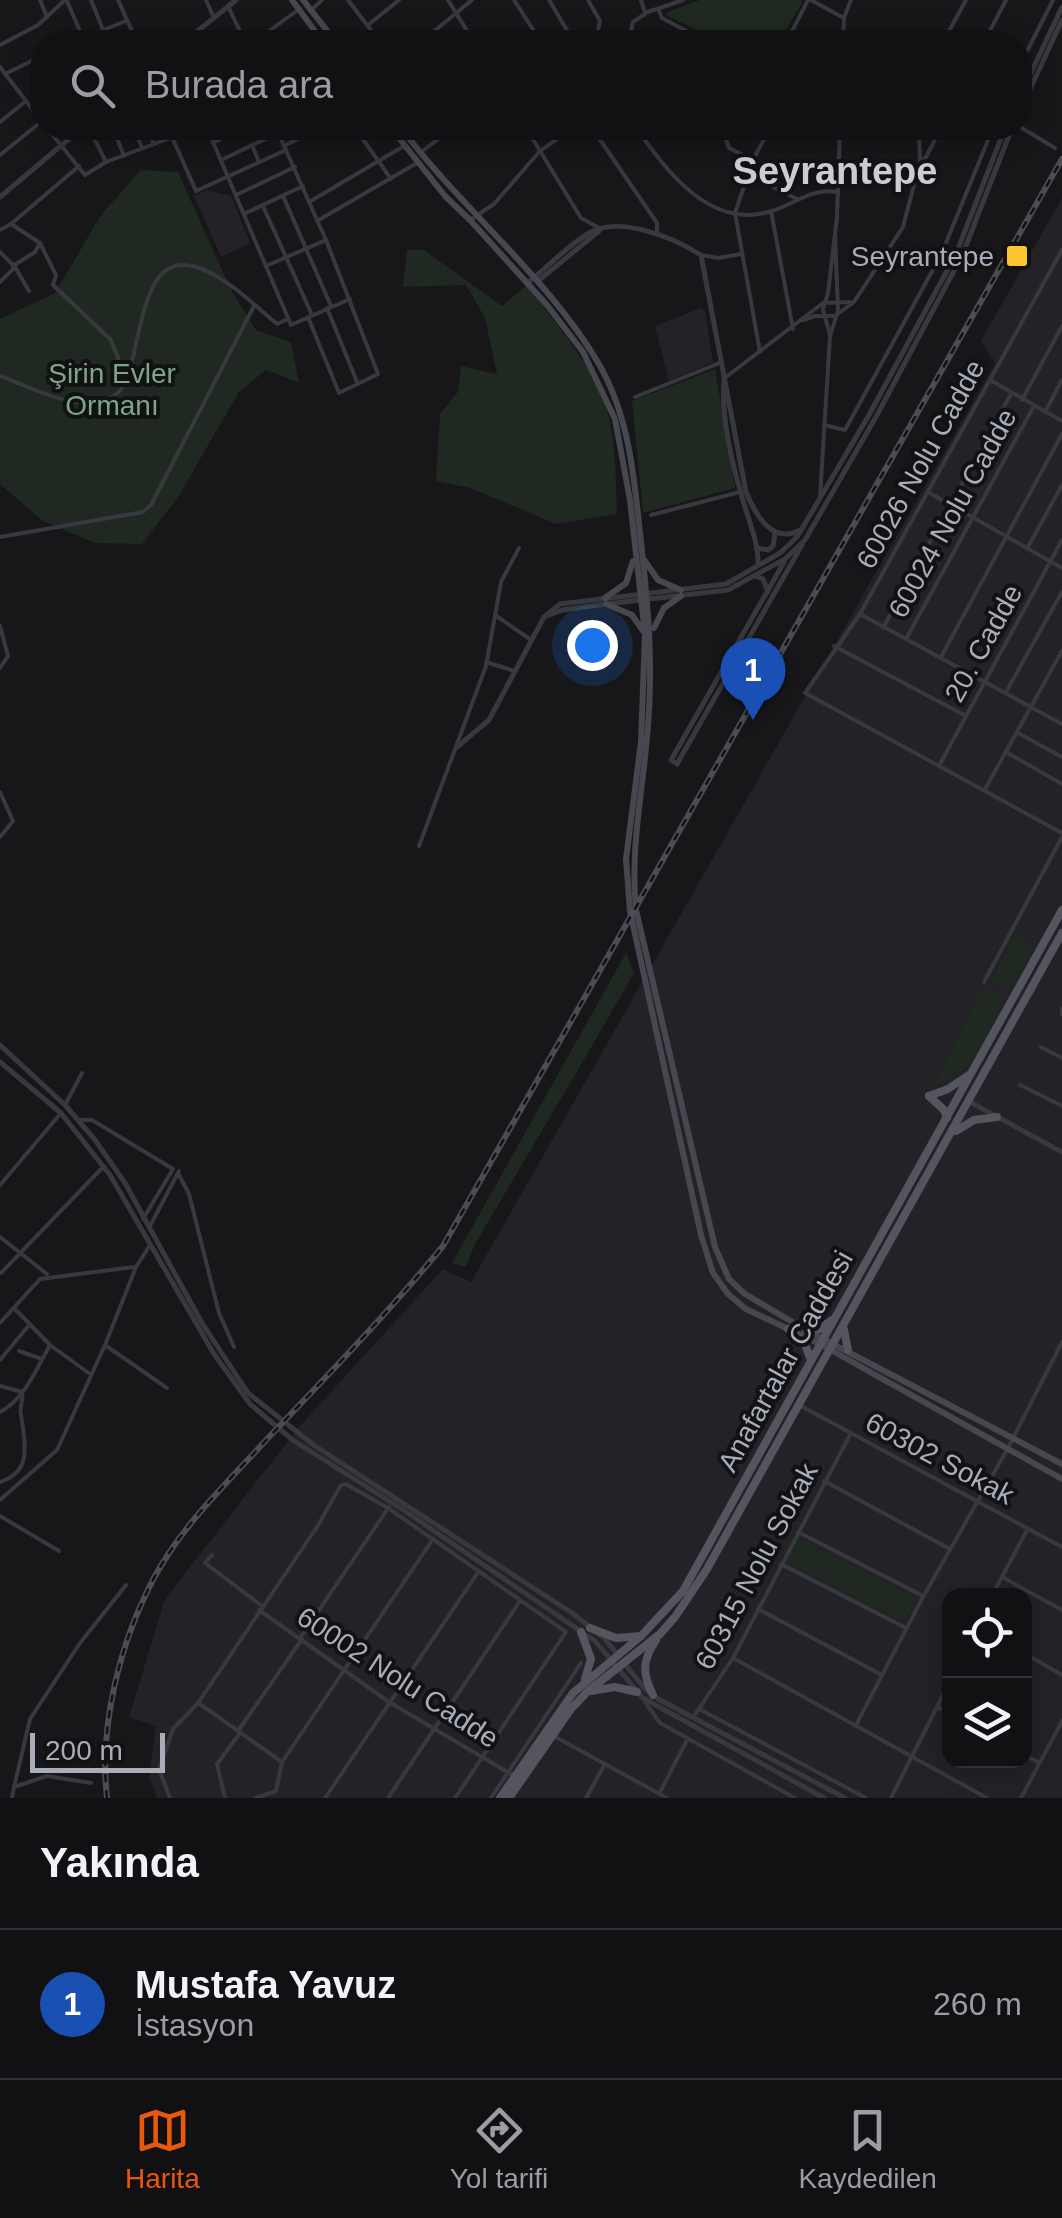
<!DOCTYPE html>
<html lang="tr">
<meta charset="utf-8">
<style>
:root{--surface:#111114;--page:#1a1a1d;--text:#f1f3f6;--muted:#9c9da0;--line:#303134;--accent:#ea580c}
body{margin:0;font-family:Arial,sans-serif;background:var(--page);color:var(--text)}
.controls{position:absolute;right:30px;bottom:30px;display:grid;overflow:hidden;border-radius:20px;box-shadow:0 5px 25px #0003}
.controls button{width:90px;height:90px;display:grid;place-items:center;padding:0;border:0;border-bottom:2px solid var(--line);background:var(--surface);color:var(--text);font:50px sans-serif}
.scale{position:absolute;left:30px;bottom:25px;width:135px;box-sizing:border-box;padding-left:10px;border:5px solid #a9adba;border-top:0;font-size:28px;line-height:35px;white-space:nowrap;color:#a9adba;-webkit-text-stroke:8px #121215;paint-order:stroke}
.you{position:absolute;left:592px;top:645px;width:35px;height:35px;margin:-25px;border:8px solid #fff;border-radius:50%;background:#1a73e8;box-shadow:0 0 0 15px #1a73e833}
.badge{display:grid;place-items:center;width:65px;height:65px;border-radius:50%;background:var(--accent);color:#fff;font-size:32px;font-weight:700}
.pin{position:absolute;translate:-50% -82px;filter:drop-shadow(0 2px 5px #0008)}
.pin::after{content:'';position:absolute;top:52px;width:35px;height:30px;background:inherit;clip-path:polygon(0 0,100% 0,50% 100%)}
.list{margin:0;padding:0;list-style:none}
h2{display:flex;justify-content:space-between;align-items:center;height:130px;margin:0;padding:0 40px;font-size:42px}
h2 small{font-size:32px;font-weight:400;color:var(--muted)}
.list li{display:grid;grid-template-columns:65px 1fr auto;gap:30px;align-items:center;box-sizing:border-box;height:150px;padding:0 40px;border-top:2px solid var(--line)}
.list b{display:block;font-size:38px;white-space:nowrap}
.list p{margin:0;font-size:32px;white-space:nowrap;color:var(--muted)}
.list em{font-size:32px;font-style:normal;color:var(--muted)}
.icon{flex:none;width:55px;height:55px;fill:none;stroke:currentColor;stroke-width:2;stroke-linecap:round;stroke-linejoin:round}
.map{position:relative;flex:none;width:1062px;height:1798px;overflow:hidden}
.search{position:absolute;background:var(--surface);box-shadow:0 5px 25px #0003;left:30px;right:30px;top:30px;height:110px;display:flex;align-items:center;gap:25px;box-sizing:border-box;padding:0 35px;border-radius:40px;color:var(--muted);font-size:38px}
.sheet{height:280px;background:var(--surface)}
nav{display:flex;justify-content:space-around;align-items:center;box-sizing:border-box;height:140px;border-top:2px solid var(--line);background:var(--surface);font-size:28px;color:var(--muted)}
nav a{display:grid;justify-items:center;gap:5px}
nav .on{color:var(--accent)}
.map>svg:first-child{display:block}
.built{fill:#232327;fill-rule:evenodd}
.green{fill:#1f2821}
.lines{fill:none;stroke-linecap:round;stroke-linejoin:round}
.minor{stroke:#38393f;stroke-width:4}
.tertiary{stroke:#38393f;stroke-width:5}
.secondary{stroke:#46474f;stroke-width:6}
.primary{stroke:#54555e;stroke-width:8}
.rail-casing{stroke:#4b4c54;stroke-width:6}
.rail{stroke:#121215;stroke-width:2.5;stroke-dasharray:8;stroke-linecap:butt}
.poi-dot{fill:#fcc52d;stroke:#121215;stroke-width:4}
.labels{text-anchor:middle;stroke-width:8;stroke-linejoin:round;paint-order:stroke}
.poi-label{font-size:28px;fill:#a9adba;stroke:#121215;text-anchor:end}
.park-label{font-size:28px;fill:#7fa684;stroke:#121215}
.street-label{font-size:28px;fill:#a9adba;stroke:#121215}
.district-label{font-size:38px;font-weight:bold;fill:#caccd6;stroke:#121215}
</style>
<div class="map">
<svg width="1062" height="1798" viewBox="0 0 1062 1798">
<rect width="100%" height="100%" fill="#17171a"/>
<g class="built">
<polygon points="207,190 231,196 250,243 221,257 194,196"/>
<path d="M1062 198V1798H157L149 1777 156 1726 129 1717 165 1599 299 1427 443 1269 471 1282 995 364 981 341ZM950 1596H1024V1760H950Z"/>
<polygon points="701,308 705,311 713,362 669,381 655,326"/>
</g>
<g class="green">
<polygon points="700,0 801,0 802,3 779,42 721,42 667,16 665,13"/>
<polygon points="141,170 178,172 231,290 256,330 291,342 299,383 266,370 239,392 178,497 142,544 95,543 43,521 0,484 0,319 55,293 101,215"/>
<path d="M407 250H424L502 306 527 285C554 321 584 356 602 396 616 428 616 479 617 514L556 524 470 488 436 481 440 414 458 392 461 366 497 374 485 318 466 285 403 287Z"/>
<polygon points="715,369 735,488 643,513 632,401"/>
<polygon points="1017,935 1035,945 1009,990 990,979"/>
<path d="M626 953 634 973C582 1064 528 1154 475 1244L466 1267 452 1263Z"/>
<path d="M986 986 1005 999C988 1033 976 1076 935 1084Z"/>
<polygon points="797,1538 916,1598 904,1621 785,1561"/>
<polygon points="460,1703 496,1729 483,1748 447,1722"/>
</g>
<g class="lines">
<g class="minor">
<polyline points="40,0 47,17"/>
<polyline points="91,0 108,42"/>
<polyline points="118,0 137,42"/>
<polyline points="206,0 214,18"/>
<polyline points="348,0 380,42"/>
<polyline points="448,0 474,42"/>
<polyline points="514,0 541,42"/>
<polyline points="549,0 574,42"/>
<polyline points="588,0 600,21 596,42"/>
<polyline points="641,0 645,13 683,0"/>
<polyline points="811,0 844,18 843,42"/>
<polyline points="67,1 83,38"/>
<polyline points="228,6 245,42"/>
<polyline points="658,9 662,18 707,42"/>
<polyline points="310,11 322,0"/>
<polyline points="844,18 851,0"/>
<polyline points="368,25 399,0"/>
<polyline points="790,35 808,0"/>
<polyline points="73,42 126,21"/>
<polyline points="254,42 298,10"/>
<polyline points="421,42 472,0"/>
<polyline points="628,42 633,22 645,14"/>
<polyline points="786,42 790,35 809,42"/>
<polyline points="943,42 966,0"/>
<polyline points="984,42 1006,0"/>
<polyline points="0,45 38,25 65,0"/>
<polyline points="36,58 42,67"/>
<polyline points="1020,65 1053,0"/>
<polyline points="0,67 42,122"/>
<polyline points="5,74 42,56"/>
<polyline points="0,122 26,101"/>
<polyline points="1020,127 1055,148"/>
<polyline points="47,128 85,175 106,162 197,128"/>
<polyline points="89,128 106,162"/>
<polyline points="113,128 124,156"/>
<polyline points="134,128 142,148"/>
<polyline points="149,128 153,142"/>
<polyline points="168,128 196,191 286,150"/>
<polyline points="207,128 291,325 350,299"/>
<polyline points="276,128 326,240 378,374 339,393 308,317"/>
<polyline points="355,128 391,179"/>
<polyline points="526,128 581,218 601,229"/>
<polyline points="592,128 657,223 657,233"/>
<path d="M636 128C667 171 710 231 772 211 797 203 811 188 838 192"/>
<polyline points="722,128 729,148 753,160"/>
<polyline points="214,142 244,128"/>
<polyline points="252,145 259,162"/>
<polyline points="284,146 319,128"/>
<polyline points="421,152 453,128"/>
<polyline points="0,155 42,121"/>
<polyline points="221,160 278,133"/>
<polyline points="920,162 926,157 941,128"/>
<polyline points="748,174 797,199"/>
<polyline points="236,195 295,167"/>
<polyline points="283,196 331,306"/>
<polyline points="309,202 404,146"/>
<polyline points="263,206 312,315"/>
<polyline points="771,211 793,329"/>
<polyline points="244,214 303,186"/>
<polyline points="470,220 494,204 540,151 573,128"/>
<polyline points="317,221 417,163"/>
<polyline points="11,224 79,166"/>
<polyline points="0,230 11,224 40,243 35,252 13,266"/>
<polyline points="40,243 56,275 53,285 111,340 126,378"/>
<polyline points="1062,250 860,614 805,693 1062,833"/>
<polyline points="0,252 15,267 29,291"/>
<polyline points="701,255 718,258 741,254"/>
<polyline points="266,266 326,240"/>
<polyline points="0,282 15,267"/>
<polyline points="327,308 357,382"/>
<polyline points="803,320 815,316 835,316 854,302 903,227 920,162 919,128"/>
<polyline points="830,335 823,309 828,293 837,217 840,128"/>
<polyline points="760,352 735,213 753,160 770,128"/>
<path d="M0 376C31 387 80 415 112 397 126 390 129 371 133 357 139 332 143 305 155 283 184 232 251 303 277 324L288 319"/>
<polyline points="726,377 823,303 850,302"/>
<polyline points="990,380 1062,421"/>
<polyline points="635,397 722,362"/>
<polyline points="1022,400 1062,326"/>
<polyline points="1045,412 1062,380"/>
<polyline points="824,425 845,430 941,255 993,128"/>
<polyline points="928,492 1062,568"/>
<polyline points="820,497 830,336 838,311 835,234"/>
<polyline points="651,515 740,492"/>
<polyline points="0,537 143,512 151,505 254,306"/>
<polyline points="1028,547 1062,485"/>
<polyline points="860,614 1062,724"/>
<polyline points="495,615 531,640"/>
<polyline points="0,626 8,656 0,668"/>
<polyline points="883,628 1011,394"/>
<polyline points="906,639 1034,406"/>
<polyline points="834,646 966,716"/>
<polyline points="941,657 1062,434"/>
<polyline points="486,662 514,671"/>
<polyline points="1006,692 1062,592"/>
<polyline points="1018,733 1062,757"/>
<polyline points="1006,752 1062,784"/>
<polyline points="940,764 1062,540"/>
<polyline points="984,791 1062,651"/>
<polyline points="0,792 13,821 0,837"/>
<polyline points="419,846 486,666 501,582 519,548"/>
<polyline points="984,982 1062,837"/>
<polyline points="1062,1009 1062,1014"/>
<polyline points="1041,1047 1062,1058"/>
<polyline points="1020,1085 1062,1106"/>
<polyline points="65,1105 82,1073"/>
<polyline points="81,1120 92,1120 173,1169 143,1219"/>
<polyline points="178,1173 189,1194 219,1313 234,1347"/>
<polyline points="0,1185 61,1113"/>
<polyline points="149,1228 179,1171"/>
<polyline points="0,1237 47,1274"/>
<polyline points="1,1273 104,1166"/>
<polyline points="15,1309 50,1345 90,1374"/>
<polyline points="0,1323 40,1279 134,1267"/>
<polyline points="105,1345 167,1388"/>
<polyline points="19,1351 42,1359"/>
<polyline points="0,1360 30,1324"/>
<path d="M0 1386 22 1392C24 1401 19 1406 21 1415 25 1442 33 1472 0 1482"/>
<polyline points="799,1405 1062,1547"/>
<path d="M0 1412C24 1400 37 1368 50 1345"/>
<polyline points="824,1481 950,1549"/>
<polyline points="0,1500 57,1450 105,1345 136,1267 150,1245"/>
<polyline points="0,1516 59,1551"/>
<polyline points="798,1532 923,1596"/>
<polyline points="212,1555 205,1563 262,1606"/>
<polyline points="781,1564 906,1628"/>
<polyline points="1002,1577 1062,1610"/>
<polyline points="992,1596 1028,1528"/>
<polyline points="758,1609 882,1675"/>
<polyline points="259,1610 389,1702 514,1776"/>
<polyline points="300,1638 389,1507"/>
<polyline points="1024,1653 1062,1675"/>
<polyline points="733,1658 987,1798"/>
<polyline points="645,1702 660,1723 795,1798"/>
<polyline points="200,1704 282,1762"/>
<polyline points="937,1707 950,1713"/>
<polyline points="701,1710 866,1798"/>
<polyline points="694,1716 733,1658 851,1433"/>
<polyline points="856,1725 923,1597 1007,1450 1062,1342"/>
<polyline points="238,1731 302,1639"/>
<polyline points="552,1735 667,1798"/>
<polyline points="1024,1755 1038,1762"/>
<polyline points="14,1787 30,1719 80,1643 126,1585"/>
<polyline points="659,1794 687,1740"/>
<polyline points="12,1798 14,1787 47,1776 91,1783"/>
<polyline points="170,1798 159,1769 173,1729 198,1703 317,1527 341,1485 346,1484 388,1508 566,1632 455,1798"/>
<polyline points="225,1798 217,1764 240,1733"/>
<polyline points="256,1798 276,1791 282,1762 433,1539"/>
<polyline points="325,1798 479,1571"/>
<polyline points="388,1798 520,1601"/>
<polyline points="491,1798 581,1663"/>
<polyline points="586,1798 605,1764"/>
<polyline points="891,1798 950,1681"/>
<polyline points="1021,1798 1062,1721"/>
</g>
<g class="tertiary">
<polyline points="184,42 236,0"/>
<polyline points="1020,96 1062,7"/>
<polyline points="1020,111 1062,20"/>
<polyline points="0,197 82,128"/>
<polyline points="538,281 599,231"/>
<path d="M527 283C548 267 567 246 589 233 620 215 674 238 701 255L746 492C756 516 773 546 802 529"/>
<path d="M724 381C721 417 732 463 742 497 748 519 759 543 758 565"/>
<polyline points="757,548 768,550 773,546 775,533"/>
<polyline points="755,576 763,579 768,592"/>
<polyline points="547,616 562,610 606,604 728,590 785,559 805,540 876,417 962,256 1012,128"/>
<polyline points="457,747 489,720 544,617 560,604 726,584 780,553 797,537 869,415 956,254 1005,128"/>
<polyline points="677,764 671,760 784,562"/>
<polyline points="677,764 802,545"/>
<polyline points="0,1045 65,1105 95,1140 125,1183 202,1323 248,1393 315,1446 572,1613 604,1638 617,1654"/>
<polyline points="0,1062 61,1113 110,1175 214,1354 250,1404 294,1441 402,1509 595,1641 643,1698 824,1798"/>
<polyline points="968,1101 1062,1152"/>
<polyline points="624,1663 646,1690 660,1700 845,1798"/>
</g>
<g class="secondary">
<polyline points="292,0 323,42"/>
<polyline points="303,0 336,42"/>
<polyline points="391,128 445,196 470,220 547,305 583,352 615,419 630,500 645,634 641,742 626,859 630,911 701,1235 713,1273 728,1294 746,1309 820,1344 1062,1479"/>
<path d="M401 128C461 208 550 279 600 366 629 417 634 476 640 533 648 604 654 666 647 737 642 796 630 851 636 910L715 1247 729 1279 745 1294 806 1330 1062 1464"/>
<polyline points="645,561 658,580 681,590"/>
<polyline points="605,598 626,583 633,561"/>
<polyline points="606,604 632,615 643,631"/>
<polyline points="654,628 664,608 681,596"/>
</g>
<g class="primary">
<polyline points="929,1096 948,1089 969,1075"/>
<polyline points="929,1096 944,1110 947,1118"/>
<polyline points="956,1131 974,1120 997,1117"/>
<polyline points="788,1329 804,1342 811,1360"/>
<polyline points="806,1330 820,1329 832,1320"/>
<polyline points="844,1330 848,1350"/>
<polyline points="590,1628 616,1638 641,1636"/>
<polyline points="581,1632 591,1659 585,1679"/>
<polyline points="591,1691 615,1687 637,1692"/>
<path d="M653 1695C642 1673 642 1661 656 1640"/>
<polyline points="500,1798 573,1693 641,1636 683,1591 1062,910"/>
<polyline points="509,1798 571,1709 587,1692 660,1634 675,1617 707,1569 1062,933"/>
</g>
<defs>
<path id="rail" d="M107 1798C99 1725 120 1642 154 1578 182 1525 229 1481 269 1437 328 1375 388 1313 443 1246L1062 159"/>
</defs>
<use href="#rail" class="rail-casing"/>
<use href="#rail" class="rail"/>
</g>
<rect class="poi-dot" x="1005" y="244" width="24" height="24" rx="5"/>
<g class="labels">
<g class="poi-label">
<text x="994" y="266">Seyrantepe</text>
</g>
<g class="park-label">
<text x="112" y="383">Şirin Evler<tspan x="112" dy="32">Ormanı</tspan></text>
</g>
<g class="street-label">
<text transform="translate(920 464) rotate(-61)" y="10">60026 Nolu Cadde</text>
<text transform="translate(952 513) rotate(-61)" y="10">60024 Nolu Cadde</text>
<text transform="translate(983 643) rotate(-61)" y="10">20. Cadde</text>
<text transform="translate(785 1361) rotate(-61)" y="10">Anafartalar Caddesi</text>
<text transform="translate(940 1458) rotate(28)" y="10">60302 Sokak</text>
<text transform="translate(756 1566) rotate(-62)" y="10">60315 Nolu Sokak</text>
<text transform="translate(398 1677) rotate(33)" y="10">60002 Nolu Cadde</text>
</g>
<g class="district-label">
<text x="835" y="184">Seyrantepe</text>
</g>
</g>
</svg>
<div class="controls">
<button><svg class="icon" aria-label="locate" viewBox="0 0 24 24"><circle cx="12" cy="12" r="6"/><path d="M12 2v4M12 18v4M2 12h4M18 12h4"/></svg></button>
<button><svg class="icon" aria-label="layers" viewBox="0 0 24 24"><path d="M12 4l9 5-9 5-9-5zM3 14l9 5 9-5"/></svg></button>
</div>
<div class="scale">200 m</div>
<div class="you"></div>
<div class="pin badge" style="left:753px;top:720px;background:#1a4fb4">1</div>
<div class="search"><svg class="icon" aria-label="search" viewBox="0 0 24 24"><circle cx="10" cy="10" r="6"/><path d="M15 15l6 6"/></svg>Burada ara</div>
</div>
<section class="sheet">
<h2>Yakında<small></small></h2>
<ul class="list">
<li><span class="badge" style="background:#1a4fb4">1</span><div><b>Mustafa Yavuz</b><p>İstasyon</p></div><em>260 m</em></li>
</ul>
</section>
<nav>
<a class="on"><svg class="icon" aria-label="map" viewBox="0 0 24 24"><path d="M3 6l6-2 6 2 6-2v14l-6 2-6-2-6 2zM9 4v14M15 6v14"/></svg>Harita</a>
<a><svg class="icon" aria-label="directions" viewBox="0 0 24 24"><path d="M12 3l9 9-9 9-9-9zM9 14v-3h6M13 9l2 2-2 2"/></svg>Yol tarifi</a>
<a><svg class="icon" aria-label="saved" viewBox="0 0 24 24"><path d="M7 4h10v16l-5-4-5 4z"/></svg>Kaydedilen</a>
</nav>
